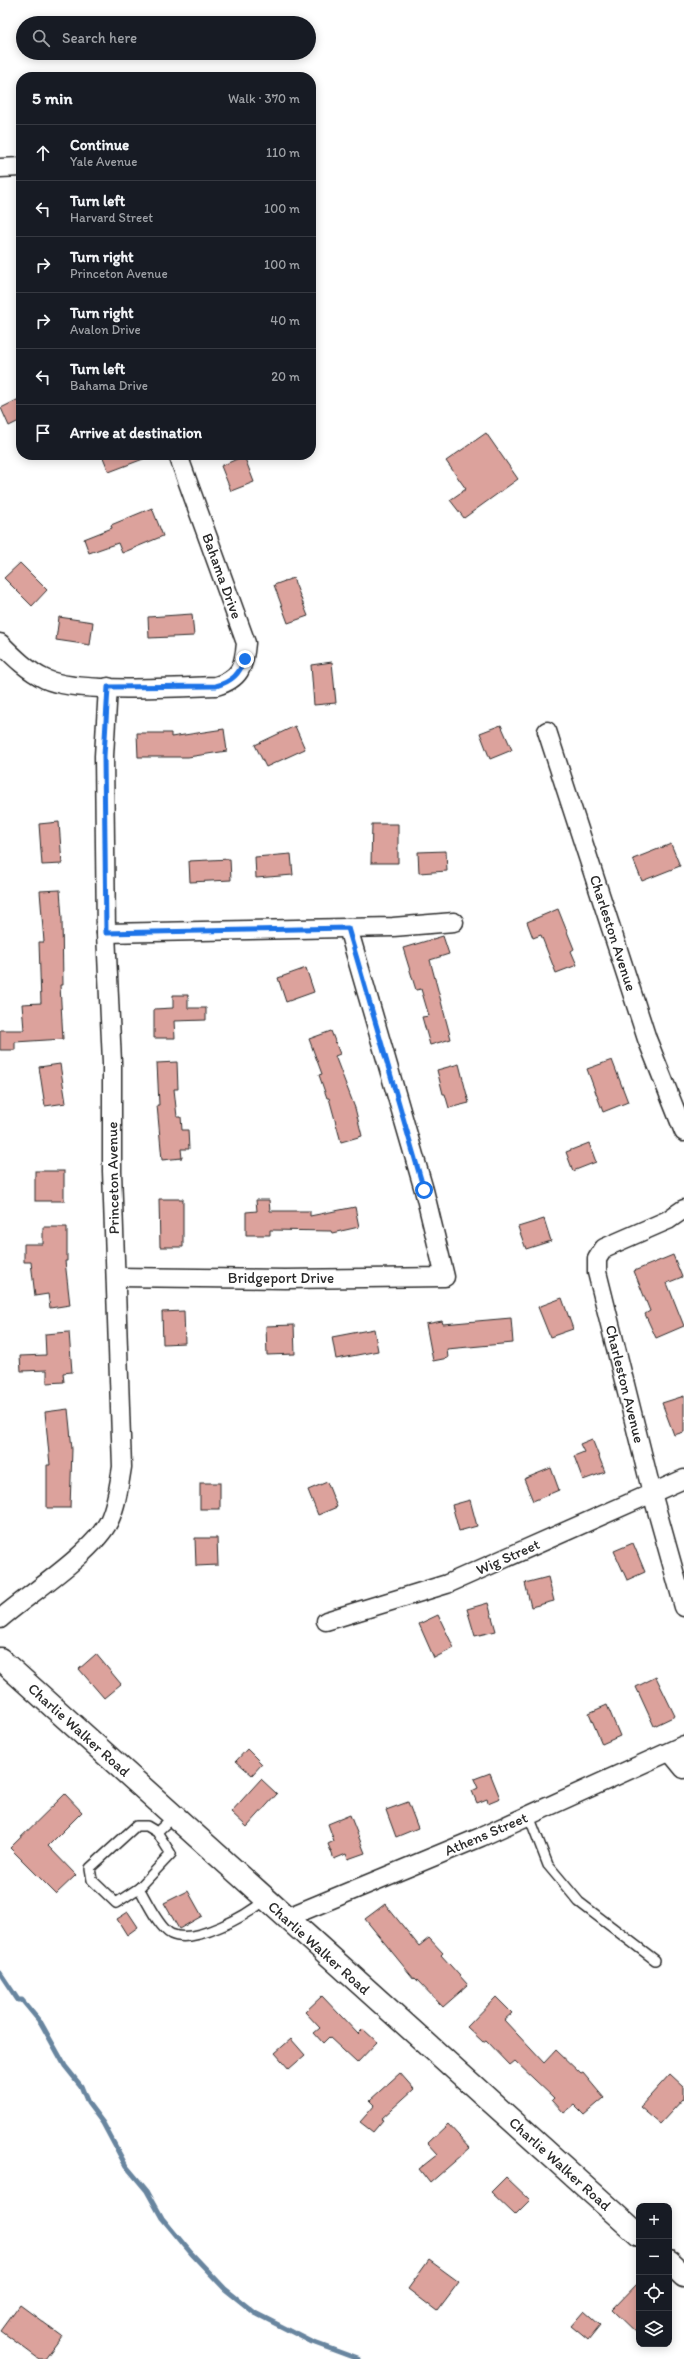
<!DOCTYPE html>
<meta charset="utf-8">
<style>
:root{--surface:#171b24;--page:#242831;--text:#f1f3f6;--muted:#9ea1a6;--line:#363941}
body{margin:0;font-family:Itim,sans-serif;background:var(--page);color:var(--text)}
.controls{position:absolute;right:12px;bottom:12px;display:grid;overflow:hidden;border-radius:8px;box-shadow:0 2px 10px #0003}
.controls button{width:36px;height:36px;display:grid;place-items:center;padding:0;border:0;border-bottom:1px solid var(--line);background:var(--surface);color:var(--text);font:20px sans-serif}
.stop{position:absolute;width:12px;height:12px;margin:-9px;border:3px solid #1a73e8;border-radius:50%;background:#fff}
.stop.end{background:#1a73e8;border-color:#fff;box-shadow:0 1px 4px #0008}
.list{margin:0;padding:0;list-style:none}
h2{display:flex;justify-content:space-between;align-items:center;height:52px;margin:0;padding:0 16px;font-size:17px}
h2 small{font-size:13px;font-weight:400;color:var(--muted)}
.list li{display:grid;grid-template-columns:26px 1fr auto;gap:12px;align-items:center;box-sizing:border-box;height:56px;padding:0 16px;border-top:1px solid var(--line)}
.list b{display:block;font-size:15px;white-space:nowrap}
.list p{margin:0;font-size:13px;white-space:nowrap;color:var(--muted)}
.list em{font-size:13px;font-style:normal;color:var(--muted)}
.icon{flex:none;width:22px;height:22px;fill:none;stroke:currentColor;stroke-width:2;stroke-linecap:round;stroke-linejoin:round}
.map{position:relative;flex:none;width:684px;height:2359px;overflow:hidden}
.search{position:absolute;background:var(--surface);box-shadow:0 2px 10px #0003;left:16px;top:16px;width:300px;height:44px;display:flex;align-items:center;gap:10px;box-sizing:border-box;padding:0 14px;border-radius:22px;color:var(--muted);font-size:15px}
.panel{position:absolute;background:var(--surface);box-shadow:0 2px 10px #0003;left:16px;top:72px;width:300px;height:388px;border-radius:16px}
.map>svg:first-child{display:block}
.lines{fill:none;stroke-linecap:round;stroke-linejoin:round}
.stream{stroke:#68859f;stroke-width:5}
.building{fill:#dca29c;stroke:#2b2b2b}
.lane-casing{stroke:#2b2b2b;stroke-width:12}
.street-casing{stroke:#2b2b2b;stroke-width:21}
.secondary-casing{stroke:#2b2b2b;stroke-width:25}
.lane{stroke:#fff;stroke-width:9}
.street{stroke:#fff;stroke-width:18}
.secondary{stroke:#fff;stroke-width:22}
.route{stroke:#1a73e8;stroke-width:5}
.labels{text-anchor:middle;stroke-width:3;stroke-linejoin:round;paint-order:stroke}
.street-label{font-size:15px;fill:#2b2b2b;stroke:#fff}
</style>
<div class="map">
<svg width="684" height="2359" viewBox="0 0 684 2359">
<rect width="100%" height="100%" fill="#fff"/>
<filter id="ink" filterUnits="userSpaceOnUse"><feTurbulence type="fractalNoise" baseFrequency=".025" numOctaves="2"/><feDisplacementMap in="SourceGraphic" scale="8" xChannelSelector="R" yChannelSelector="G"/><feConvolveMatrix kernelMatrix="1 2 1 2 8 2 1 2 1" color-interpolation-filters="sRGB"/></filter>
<g filter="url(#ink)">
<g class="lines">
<polyline class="stream" points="0,1973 18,2000 22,2000 41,2023 65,2066 81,2086 88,2103 103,2123 126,2166 147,2191 162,2218 191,2253 225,2289 255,2313 312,2342 358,2359"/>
</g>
<g class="building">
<polygon points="21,398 21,420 9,426 1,408"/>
<polygon points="486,433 518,479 464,518 450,500 466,489 446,461"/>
<polygon points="102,455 151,455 151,456 109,472"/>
<polygon points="244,456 254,482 231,491 221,466"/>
<polygon points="152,508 163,536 122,553 118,543 89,553 84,539 112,528 111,525"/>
<polygon points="20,563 47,590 32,606 4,578"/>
<polygon points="293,578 308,616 288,623 274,585"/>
<polygon points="192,614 194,636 149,638 148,617"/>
<polygon points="59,617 93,622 90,645 56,640"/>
<polygon points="332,662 336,703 314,705 311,665"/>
<polygon points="501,725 512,750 490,759 480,733"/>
<polygon points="295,726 305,749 266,767 255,745"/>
<polygon points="224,729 227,751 188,757 138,757 137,733 171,733 171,737"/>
<polygon points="59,822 62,864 42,865 39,824"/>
<polygon points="372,824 398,824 398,863 371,863"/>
<polygon points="671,844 680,866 642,881 633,859"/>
<polygon points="446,851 447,871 419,873 418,852"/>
<polygon points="291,854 293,875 256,878 255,857"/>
<polygon points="230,859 231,880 190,882 189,861"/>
<polygon points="60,890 62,918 63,985 60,985 63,1039 15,1042 15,1050 0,1050 0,1030 24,1030 22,1004 41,1003 39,942 44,942 40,891"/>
<polygon points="558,909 574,949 571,951 577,965 556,973 541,935 533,938 527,922"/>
<polygon points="443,936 449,954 430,960 451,1039 430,1045 422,1017 429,1016 421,989 416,990 403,948"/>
<polygon points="306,968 314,992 286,1002 278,978"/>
<polygon points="173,995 188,995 188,1008 206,1008 206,1020 174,1021 175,1038 154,1038 154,1009 173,1008"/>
<polygon points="331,1031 340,1054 335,1056 355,1108 362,1136 341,1142 329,1098 327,1098 319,1075 322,1074 309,1039"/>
<polygon points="612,1060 628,1102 603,1112 587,1069"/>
<polygon points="177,1062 178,1089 174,1089 177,1117 181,1117 182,1130 188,1130 189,1149 181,1149 182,1158 162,1160 157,1105 159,1105 157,1063"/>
<polygon points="60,1064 66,1103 45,1106 39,1067"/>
<polygon points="459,1064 469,1103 449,1108 445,1094 443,1094 437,1070"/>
<polygon points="589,1143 596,1162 573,1171 566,1152"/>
<rect x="35" y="1171" width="29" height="30"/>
<polygon points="159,1199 183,1199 183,1247 160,1247"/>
<polygon points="256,1200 269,1200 270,1211 310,1211 310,1216 355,1207 359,1227 332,1233 331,1231 270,1230 270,1235 246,1235 246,1212 257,1211"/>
<polygon points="544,1219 551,1241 526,1249 518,1227"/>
<polygon points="43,1227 67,1227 67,1261 65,1261 70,1305 50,1308 48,1294 35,1296 31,1262 24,1262 24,1244 43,1244"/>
<polygon points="673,1255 682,1277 667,1283 684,1326 656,1338 645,1314 650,1311 634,1271"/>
<polygon points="562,1298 573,1329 550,1337 538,1307"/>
<polygon points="184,1311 185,1343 163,1344 162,1312"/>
<polygon points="511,1318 513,1343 447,1349 448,1358 433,1361 426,1324 442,1321 443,1324"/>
<polygon points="294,1325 295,1354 267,1355 266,1326"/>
<polygon points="374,1329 378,1351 336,1359 332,1337"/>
<polygon points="69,1332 72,1372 63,1373 64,1382 47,1383 47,1370 21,1371 20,1356 46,1355 45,1334"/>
<polygon points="684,1396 684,1432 674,1435 662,1403"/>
<polygon points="68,1409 72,1449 70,1508 47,1508 47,1465 50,1465 45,1412"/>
<polygon points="592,1439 605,1472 583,1480 574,1456 584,1452 580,1444"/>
<polygon points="551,1468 559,1490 533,1501 524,1479"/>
<polygon points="327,1482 337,1507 318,1515 308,1490"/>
<rect x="200" y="1483" width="20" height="26"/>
<polygon points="470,1500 477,1526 459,1531 452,1505"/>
<polygon points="195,1538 217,1538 218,1565 196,1566"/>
<polygon points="633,1543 645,1572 627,1580 614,1551"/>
<polygon points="548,1577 554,1601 531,1607 525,1583"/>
<polygon points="488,1603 496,1631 475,1636 467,1609"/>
<polygon points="438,1615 454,1648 434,1658 419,1624"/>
<polygon points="96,1654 121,1684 104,1698 79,1669"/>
<polygon points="656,1677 675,1716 654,1726 636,1687"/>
<polygon points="607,1705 620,1736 602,1744 589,1713"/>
<polygon points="247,1749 262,1764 252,1775 236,1761"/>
<polygon points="490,1773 500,1798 488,1803 487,1799 477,1803 472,1791 478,1788 474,1779"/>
<polygon points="261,1779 277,1794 247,1827 231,1812"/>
<polygon points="65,1794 82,1812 48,1846 76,1875 56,1894 10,1848"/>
<polygon points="408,1802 418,1828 396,1837 386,1810"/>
<polygon points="350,1815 365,1853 348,1859 346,1854 334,1859 328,1844 334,1841 328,1824"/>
<polygon points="188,1891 202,1916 179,1929 164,1903"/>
<polygon points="385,1904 419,1946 429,1938 443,1953 441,1955 468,1985 443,2007 415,1978 414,1979 365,1919"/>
<polygon points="128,1912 138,1927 127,1935 117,1919"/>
<polygon points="322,1996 358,2034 363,2029 377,2042 357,2063 329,2037 323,2043 314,2033 320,2028 305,2012"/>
<polygon points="496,1997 512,2013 504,2020 544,2063 556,2050 581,2074 583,2073 604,2098 584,2115 574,2105 564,2113 552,2100 554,2098 515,2061 510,2065 486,2040 483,2042 467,2027"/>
<polygon points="291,2039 305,2055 289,2069 275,2053"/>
<polygon points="400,2073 414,2089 381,2119 383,2120 373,2132 360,2122 375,2105 370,2100"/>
<polygon points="670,2074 684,2087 684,2098 660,2124 640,2107"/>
<polygon points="448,2124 470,2148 430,2183 419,2169 438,2154 428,2143"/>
<polygon points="506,2177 530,2200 515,2215 491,2192"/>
<polygon points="429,2260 459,2282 437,2311 408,2289"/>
<polygon points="639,2282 639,2336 612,2310"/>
<polygon points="20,2305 62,2336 45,2359 39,2359 1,2331"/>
<polygon points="584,2311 600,2325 588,2340 571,2326"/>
</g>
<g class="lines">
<defs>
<g id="lane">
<polyline points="529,1816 548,1865 579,1902 655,1960"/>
<polyline points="157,1832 171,1854 139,1888 116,1903 92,1880 90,1868 136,1826 147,1826 157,1832 174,1816"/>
<path d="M139 1888C146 1900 159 1928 171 1934 195 1945 248 1915 266 1899"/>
</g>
<g id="street">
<polyline points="0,168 21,167"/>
<path d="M0 643C14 657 28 671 45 679 77 694 179 687 216 686 240 679 244 667 246 643L178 455"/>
<polyline points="547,731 647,1039 684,1132"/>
<polyline points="106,933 393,927 454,922"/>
<polyline points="684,1209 668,1220 604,1248 597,1259 597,1272 652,1493 684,1607"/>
<polyline points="116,1277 285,1279 445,1277 424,1190 348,928"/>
<path d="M0 1619C29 1594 93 1553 109 1521 117 1504 119 1485 122 1467L112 1171V1062L106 933 104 756 108 687"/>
<polyline points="326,1621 447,1584 684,1479"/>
<polyline points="670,1752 684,1769"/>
<polyline points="286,1918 481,1837 684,1745"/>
</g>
<g id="secondary">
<polyline points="0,1659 639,2235"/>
<polyline points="669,2262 684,2276"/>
</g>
</defs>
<use href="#lane" class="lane-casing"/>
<use href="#street" class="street-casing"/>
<use href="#secondary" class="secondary-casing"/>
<use href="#lane" class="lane"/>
<use href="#street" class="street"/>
<use href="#secondary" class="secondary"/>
</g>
</g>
<g class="lines" filter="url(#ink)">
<path class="route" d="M245 659C239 674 233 681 216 686L108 687 104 756 106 933 348 928 424 1190"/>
</g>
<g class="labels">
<g class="street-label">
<text transform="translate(222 576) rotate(70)" y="5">Bahama Drive</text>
<text transform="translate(613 933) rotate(72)" y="5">Charleston Avenue</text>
<text transform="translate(113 1178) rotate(-91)" y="5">Princeton Avenue</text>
<text x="281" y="1283">Bridgeport Drive</text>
<text transform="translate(625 1384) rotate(76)" y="5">Charleston Avenue</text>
<text transform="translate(508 1557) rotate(-24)" y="5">Wig Street</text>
<text transform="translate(79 1730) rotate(42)" y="5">Charlie Walker Road</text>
<text transform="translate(486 1834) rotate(-23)" y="5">Athens Street</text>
<text transform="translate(319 1948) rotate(42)" y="5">Charlie Walker Road</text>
<text transform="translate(560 2164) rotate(42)" y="5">Charlie Walker Road</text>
</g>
</g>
</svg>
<div class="controls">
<button>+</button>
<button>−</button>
<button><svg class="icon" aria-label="locate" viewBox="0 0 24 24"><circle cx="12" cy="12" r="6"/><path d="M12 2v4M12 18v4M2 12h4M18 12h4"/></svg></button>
<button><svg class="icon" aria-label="layers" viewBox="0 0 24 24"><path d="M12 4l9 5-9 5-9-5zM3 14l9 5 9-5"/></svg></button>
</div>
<div class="stop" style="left:424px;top:1190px"></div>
<div class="stop end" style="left:245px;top:659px"></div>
<div class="search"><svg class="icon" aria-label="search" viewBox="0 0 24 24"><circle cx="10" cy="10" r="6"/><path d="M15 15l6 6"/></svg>Search here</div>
<section class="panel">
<h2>5 min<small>Walk · 370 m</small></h2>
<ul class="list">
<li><svg class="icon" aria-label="ahead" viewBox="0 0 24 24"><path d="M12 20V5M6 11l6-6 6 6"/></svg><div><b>Continue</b><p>Yale Avenue</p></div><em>110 m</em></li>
<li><svg class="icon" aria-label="left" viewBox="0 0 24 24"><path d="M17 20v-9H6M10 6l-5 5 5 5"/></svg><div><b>Turn left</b><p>Harvard Street</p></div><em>100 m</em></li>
<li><svg class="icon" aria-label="right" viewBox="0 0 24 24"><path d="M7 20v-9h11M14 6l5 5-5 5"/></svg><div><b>Turn right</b><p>Princeton Avenue</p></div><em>100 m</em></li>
<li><svg class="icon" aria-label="right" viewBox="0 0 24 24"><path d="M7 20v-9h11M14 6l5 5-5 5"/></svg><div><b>Turn right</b><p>Avalon Drive</p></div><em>40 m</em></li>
<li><svg class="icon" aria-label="left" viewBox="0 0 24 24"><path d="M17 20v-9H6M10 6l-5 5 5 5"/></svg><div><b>Turn left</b><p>Bahama Drive</p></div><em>20 m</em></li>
<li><svg class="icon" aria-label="arrive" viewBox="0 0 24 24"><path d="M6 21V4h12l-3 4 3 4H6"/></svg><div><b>Arrive at destination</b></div></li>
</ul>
</section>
</div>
